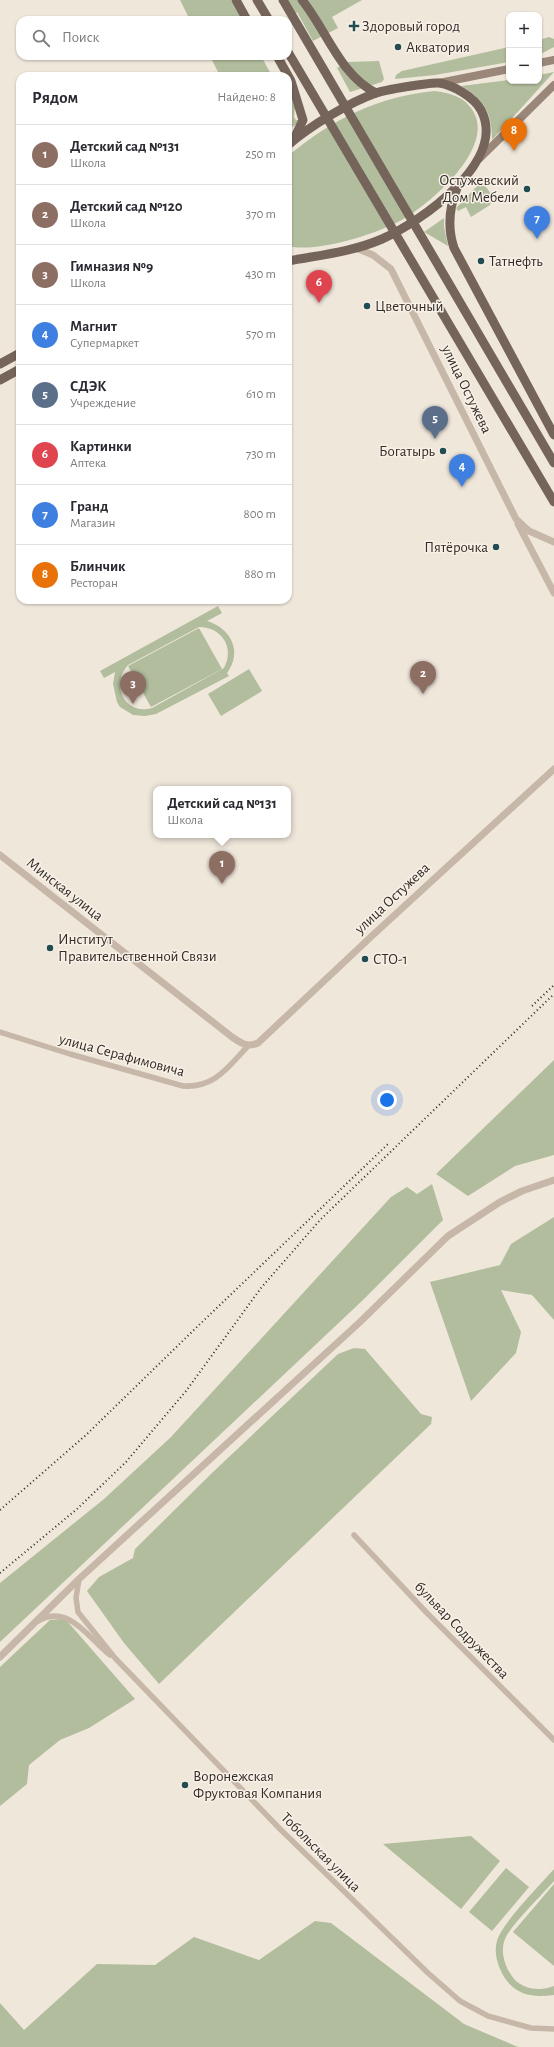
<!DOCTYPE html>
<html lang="ru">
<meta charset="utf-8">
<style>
:root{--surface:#fff;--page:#f2f2f3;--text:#2b2b33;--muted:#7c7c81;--line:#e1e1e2;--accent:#b45309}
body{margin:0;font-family:"Alegreya Sans",sans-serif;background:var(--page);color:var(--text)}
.controls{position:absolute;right:12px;top:12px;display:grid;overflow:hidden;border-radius:8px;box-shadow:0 1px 3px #0004}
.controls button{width:36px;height:36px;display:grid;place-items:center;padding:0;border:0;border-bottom:1px solid var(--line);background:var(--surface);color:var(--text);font:20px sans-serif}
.you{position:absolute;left:387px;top:1100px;width:14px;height:14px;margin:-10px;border:3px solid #fff;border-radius:50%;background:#1a73e8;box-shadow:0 0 0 6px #1a73e833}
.badge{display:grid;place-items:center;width:26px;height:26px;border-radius:50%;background:var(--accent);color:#fff;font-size:13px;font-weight:700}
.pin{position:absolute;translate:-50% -33px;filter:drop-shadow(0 1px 2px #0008)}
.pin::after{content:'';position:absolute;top:21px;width:14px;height:12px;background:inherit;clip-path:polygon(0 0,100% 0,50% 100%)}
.popup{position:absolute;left:153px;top:786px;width:138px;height:52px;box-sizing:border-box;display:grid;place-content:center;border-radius:8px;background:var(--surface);filter:drop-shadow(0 1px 3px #0005);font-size:13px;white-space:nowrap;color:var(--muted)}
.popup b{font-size:15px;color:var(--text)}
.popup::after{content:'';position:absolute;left:50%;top:100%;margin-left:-8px;border:8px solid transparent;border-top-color:var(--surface)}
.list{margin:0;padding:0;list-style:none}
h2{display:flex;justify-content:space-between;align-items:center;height:52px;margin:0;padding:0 16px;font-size:17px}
h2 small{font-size:13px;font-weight:400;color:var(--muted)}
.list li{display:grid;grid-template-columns:26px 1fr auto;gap:12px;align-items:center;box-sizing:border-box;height:60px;padding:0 16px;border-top:1px solid var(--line)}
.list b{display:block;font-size:15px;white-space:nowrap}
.list p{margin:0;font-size:13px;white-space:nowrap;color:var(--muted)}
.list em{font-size:13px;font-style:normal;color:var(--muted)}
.icon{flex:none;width:22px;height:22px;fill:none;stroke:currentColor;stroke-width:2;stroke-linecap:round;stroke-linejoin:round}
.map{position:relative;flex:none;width:554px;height:2047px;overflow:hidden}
.search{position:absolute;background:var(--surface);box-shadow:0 1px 3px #0004;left:16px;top:16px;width:276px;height:44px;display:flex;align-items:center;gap:10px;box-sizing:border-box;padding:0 14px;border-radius:12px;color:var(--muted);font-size:15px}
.panel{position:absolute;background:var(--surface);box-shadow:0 1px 3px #0004;left:16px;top:72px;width:276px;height:532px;border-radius:12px}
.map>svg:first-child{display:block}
.green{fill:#b1bd9d;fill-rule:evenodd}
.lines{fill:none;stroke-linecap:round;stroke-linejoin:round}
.minor{stroke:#c7b7a8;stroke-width:5.5}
.tertiary{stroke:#c7b7a8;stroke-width:7}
.secondary{stroke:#9a877a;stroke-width:8}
.primary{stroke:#75645a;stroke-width:9}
.rail{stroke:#342c28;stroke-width:2;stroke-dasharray:1 3;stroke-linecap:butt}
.primary-bridge{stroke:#75645a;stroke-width:9}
.poi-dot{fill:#214d52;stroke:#f8f1e7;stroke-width:1.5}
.labels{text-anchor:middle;stroke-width:3;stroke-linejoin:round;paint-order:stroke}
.poi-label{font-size:15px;fill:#342c28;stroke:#f8f1e7;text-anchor:start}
.street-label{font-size:15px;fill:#342c28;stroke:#f8f1e7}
</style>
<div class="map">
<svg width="554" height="2047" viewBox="0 0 554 2047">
<rect width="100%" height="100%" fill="#f0e7db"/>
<g class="green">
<polygon points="180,0 231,0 242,20 190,20"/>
<polygon points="283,0 362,0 332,17 338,28 313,41 297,12 293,19"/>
<polygon points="549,37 554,39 554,47 539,55 539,40"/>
<polygon points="509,47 509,62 435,75 395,79 396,75 402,71"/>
<polygon points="210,56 261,56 272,76 220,76"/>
<polygon points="379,61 384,79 382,82 350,92 335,64 337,68 346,62"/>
<path d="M554 72 492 140C492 113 485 100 461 86L509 80 539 81V75Z"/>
<path d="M435 91C450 93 465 97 473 111 496 148 429 205 400 221 373 235 317 253 288 246V156C333 119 376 97 435 91Z"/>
<polygon points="288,92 295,107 294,117 296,120 303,120 288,130"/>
<polygon points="482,181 493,197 490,205 471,217 466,207 458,211 456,208"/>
<polygon points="444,218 444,227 448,246 424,232"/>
<path d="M218 606 222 613 207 621C231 628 243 652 227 673L229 676 156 714 145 716 133 715 120 707 117 702 113 684 115 672 104 678 100 671ZM199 627C222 627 235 648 224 668L152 708C125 716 110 685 128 665Z"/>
<polygon points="199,628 222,669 151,707 128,666"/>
<polygon points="249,669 262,691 221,716 208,694"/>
<polygon points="554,1060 554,1155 515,1166 468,1196 436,1174"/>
<polygon points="432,1184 443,1220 363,1300 0,1642 0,1583 104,1499 171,1437 391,1197 407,1187 417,1194"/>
<polygon points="554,1217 554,1320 532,1295 501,1290 521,1332 516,1353 471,1401 430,1282 500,1265 511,1244"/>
<polygon points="354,1348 365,1349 421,1414 432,1417 431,1424 159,1684 124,1643 87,1591 99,1577 133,1558 135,1549 213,1472 338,1354"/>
<polygon points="61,1619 67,1621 135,1699 89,1728 60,1740 29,1765 27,1784 0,1806 0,1667 50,1620"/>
<polygon points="471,1836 500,1861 461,1909 383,1844"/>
<polygon points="506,1868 529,1887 492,1931 469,1912"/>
<path d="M554 1869V1881C541 1896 517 1919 507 1935 498 1949 505 1970 516 1981 527 1990 541 1991 554 1986V1995C536 1997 520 1997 507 1981 499 1970 493 1954 497 1941 502 1923 540 1885 554 1869Z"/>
<polygon points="554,1884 554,1966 513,1932"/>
<polygon points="315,1921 331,1923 464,2024 518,2047 0,2047 0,2003 24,2030 97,1964 155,1965 194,1937 259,1960"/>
</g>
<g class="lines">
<g class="minor">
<path d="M0 1032 70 1054 183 1086C215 1088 228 1067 248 1046"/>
<polyline points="354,1535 426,1612 554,1740"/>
<polyline points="79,1579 76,1598 78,1612 115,1658 280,1829 428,1973 460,2001 488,2016 531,2028 554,2029"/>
<path d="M38 1621C69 1603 89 1639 110 1655"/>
</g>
<g class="tertiary">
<polyline points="356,248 373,255 391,269 516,519 529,531 554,542"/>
<polyline points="518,524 554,593"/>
<path d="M0 855 232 1037C241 1043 247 1048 258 1043L374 934 554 769"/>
<polyline points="0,1657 79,1579 360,1322 448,1236 500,1202 522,1191 554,1180"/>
</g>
<g class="secondary">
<polyline points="539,63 554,60"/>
<polyline points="439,83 509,69"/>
<polyline points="479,159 554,85"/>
</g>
<g class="primary">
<polyline points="236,0 247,20"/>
<polyline points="257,0 269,20"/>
<path d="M302 0C327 31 340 75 376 93"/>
<polyline points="277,56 291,81 303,120 294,139"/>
<path d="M288 145C310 126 348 103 376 93 385 90 430 82 439 83 453 85 474 97 481 110 508 161 421 222 382 239 352 252 320 255 288 261"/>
<path d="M457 188C449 208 447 227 454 248L554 435"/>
<polyline points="0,364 20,353"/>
<polyline points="0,380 20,369"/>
</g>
<g class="rail">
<polyline points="532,1006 554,985"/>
<polyline points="0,1510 86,1435 199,1325 388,1144"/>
<polyline points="0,1573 77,1509 126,1462 186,1391 261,1288 320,1220 554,994"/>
</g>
<g class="primary-bridge">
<polyline points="283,0 554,463"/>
<polyline points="288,52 554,502"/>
</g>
</g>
<g class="poi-dot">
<path d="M352 20h4v4h4v4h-4v4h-4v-4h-4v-4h4z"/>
<circle cx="398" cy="47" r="4"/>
<circle cx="527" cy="189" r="4"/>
<circle cx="481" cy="261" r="4"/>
<circle cx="367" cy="306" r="4"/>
<circle cx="443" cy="451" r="4"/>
<circle cx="496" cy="547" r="4"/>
<circle cx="50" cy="948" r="4"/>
<circle cx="365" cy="959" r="4"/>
<circle cx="185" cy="1785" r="4"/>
</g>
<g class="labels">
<g class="poi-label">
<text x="362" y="31">Здоровый город</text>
<text x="406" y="52">Акватория</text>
<text x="519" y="185" text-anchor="end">Остужевский<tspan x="519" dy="17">Дом Мебели</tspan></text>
<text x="489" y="266">Татнефть</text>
<text x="375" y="311">Цветочный</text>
<text x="435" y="456" text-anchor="end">Богатырь</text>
<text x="488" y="552" text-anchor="end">Пятёрочка</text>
<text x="58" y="944">Институт<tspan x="58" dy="17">Правительственной Связи</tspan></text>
<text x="373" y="964">СТО-1</text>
<text x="193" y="1781">Воронежская<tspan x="193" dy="17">Фруктовая Компания</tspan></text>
</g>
<g class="street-label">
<text transform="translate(467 389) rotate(64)" y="5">улица Остужева</text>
<text transform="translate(65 889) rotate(38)" y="5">Минская улица</text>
<text transform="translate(392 898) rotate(-43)" y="5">улица Остужева</text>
<text transform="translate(122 1055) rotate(15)" y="5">улица Серафимовича</text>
<text transform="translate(462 1630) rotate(46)" y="5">бульвар Содружества</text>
<text transform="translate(321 1852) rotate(45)" y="5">Тобольская улица</text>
</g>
</g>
</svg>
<div class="controls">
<button>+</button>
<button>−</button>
</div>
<div class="you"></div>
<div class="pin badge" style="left:222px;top:884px;background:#8d6e63">1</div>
<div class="popup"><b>Детский сад №131</b>Школа</div>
<div class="pin badge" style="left:423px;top:694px;background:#8d6e63">2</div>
<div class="pin badge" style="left:133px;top:704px;background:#8d6e63">3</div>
<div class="pin badge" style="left:462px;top:487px;background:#3f7fe0">4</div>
<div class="pin badge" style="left:435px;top:439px;background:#5c6f8a">5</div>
<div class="pin badge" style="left:319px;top:303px;background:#e0444e">6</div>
<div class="pin badge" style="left:537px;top:239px;background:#3f7fe0">7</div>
<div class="pin badge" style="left:514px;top:151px;background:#e8710a">8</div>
<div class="search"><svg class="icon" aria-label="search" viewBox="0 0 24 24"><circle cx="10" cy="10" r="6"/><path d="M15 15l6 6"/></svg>Поиск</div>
<section class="panel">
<h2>Рядом<small>Найдено: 8</small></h2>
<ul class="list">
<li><span class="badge" style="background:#8d6e63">1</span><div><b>Детский сад №131</b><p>Школа</p></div><em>250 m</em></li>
<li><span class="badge" style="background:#8d6e63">2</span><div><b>Детский сад №120</b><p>Школа</p></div><em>370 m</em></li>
<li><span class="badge" style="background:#8d6e63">3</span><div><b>Гимназия №9</b><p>Школа</p></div><em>430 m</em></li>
<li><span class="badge" style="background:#3f7fe0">4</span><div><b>Магнит</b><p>Супермаркет</p></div><em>570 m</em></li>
<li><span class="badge" style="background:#5c6f8a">5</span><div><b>СДЭК</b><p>Учреждение</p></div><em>610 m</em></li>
<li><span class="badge" style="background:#e0444e">6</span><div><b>Картинки</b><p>Аптека</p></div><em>730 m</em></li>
<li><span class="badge" style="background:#3f7fe0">7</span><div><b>Гранд</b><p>Магазин</p></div><em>800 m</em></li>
<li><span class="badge" style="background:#e8710a">8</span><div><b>Блинчик</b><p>Ресторан</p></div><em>880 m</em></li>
</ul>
</section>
</div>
